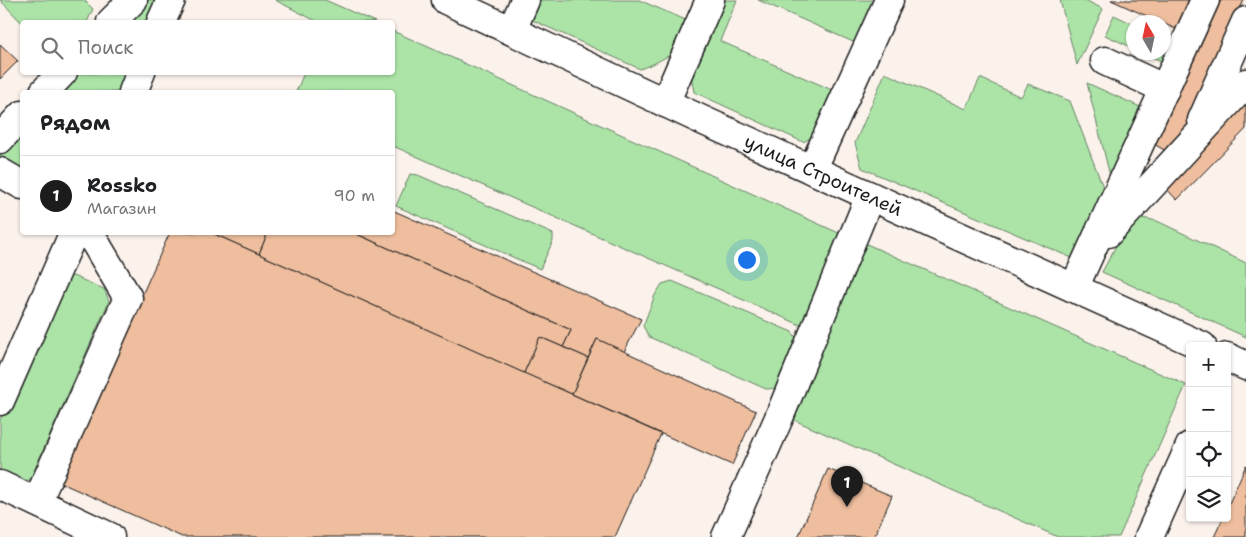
<!DOCTYPE html>
<html lang="ru">
<meta charset="utf-8">
<style>
:root{--surface:#fff;--page:#f6f6f6;--text:#202124;--muted:#757577;--line:#e0e0e0;--accent:#1c1c1c}
body{margin:0;font-family:"Shantell Sans",sans-serif;background:var(--page);color:var(--text)}
.controls{position:absolute;right:15px;bottom:15px;display:grid;overflow:hidden;border-radius:5px;box-shadow:0 1px 4px #0004}
.controls button{width:45px;height:45px;display:grid;place-items:center;padding:0;border:0;border-bottom:1px solid var(--line);background:var(--surface);color:var(--text);font:25px sans-serif}
.compass{position:absolute;left:1126px;top:15px;width:45px;height:45px;border-radius:50%;background:var(--surface);box-shadow:0 1px 4px #0004;rotate:351deg}
.you{position:absolute;left:746px;top:259px;width:18px;height:18px;margin:-12px;border:4px solid #fff;border-radius:50%;background:#1a73e8;box-shadow:0 0 0 8px #1a73e833}
.badge{display:grid;place-items:center;width:32px;height:32px;border-radius:50%;background:var(--accent);color:#fff;font-size:16px;font-weight:700}
.pin{position:absolute;translate:-50% -41px;filter:drop-shadow(0 1px 2px #0008)}
.pin::after{content:'';position:absolute;top:26px;width:18px;height:15px;background:inherit;clip-path:polygon(0 0,100% 0,50% 100%)}
.list{margin:0;padding:0;list-style:none}
h2{display:flex;justify-content:space-between;align-items:center;height:65px;margin:0;padding:0 20px;font-size:21px}
h2 small{font-size:16px;font-weight:400;color:var(--muted)}
.list li{display:grid;grid-template-columns:32px 1fr auto;gap:15px;align-items:center;box-sizing:border-box;height:80px;padding:0 20px;border-top:1px solid var(--line)}
.list b{display:block;font-size:19px;white-space:nowrap}
.list p{margin:0;font-size:16px;white-space:nowrap;color:var(--muted)}
.list em{font-size:16px;font-style:normal;color:var(--muted)}
.icon{flex:none;width:28px;height:28px;fill:none;stroke:currentColor;stroke-width:2;stroke-linecap:round;stroke-linejoin:round}
.map{position:relative;flex:none;width:1246px;height:537px;overflow:hidden}
.search{position:absolute;background:var(--surface);box-shadow:0 1px 4px #0004;left:20px;top:20px;width:375px;height:55px;display:flex;align-items:center;gap:12px;box-sizing:border-box;padding:0 18px;border-radius:5px;color:var(--muted);font-size:19px}
.panel{position:absolute;background:var(--surface);box-shadow:0 1px 4px #0004;left:20px;top:90px;width:375px;height:145px;border-radius:5px}
.map>svg:first-child{display:block}
.green{fill:#ace4a8;stroke:#648062}
.building{fill:#eebe9e;stroke:#1c1c1c}
.lines{fill:none;stroke-linecap:round;stroke-linejoin:round}
.minor-casing{stroke:#1c1c1c;stroke-width:31}
.major-casing{stroke:#1c1c1c;stroke-width:31}
.minor{stroke:#fff;stroke-width:28}
.major{stroke:#fff;stroke-width:28}
.labels{text-anchor:middle;stroke-width:4;stroke-linejoin:round;paint-order:stroke}
.street-label{font-size:19px;fill:#1c1c1c;stroke:#fff}
</style>
<div class="map">
<svg width="1246" height="537" viewBox="0 0 1246 537">
<rect width="100%" height="100%" fill="#fcf2ec"/>
<filter id="ink" filterUnits="userSpaceOnUse"><feTurbulence type="fractalNoise" baseFrequency=".02" numOctaves="2"/><feDisplacementMap in="SourceGraphic" scale="10" xChannelSelector="R" yChannelSelector="G"/><feConvolveMatrix kernelMatrix="1 2 1 2 8 2 1 2 1" color-interpolation-filters="sRGB"/></filter>
<g filter="url(#ink)">
<g class="green">
<polygon points="0,0 84,0 93,9 87,22 22,23"/>
<polygon points="137,0 162,0 152,22 123,22"/>
<polygon points="275,0 325,0 375,22 318,22"/>
<polygon points="531,0 639,0 688,21 670,55 653,64 640,69 530,19"/>
<polygon points="721,0 737,0 720,41 839,93 819,134 803,142 694,92 690,70"/>
<polygon points="758,0 880,0 860,45"/>
<polygon points="1060,0 1085,0 1103,9 1077,65"/>
<polygon points="1114,15 1133,24 1133,48 1105,35"/>
<polygon points="393,31 841,234 805,327 393,146 392,92 296,92 304,73 392,72"/>
<polygon points="1164,38 1179,45 1170,65 1143,53 1164,52"/>
<polygon points="66,73 130,73 121,92 46,92"/>
<polygon points="885,73 966,109 980,78 1021,97 1028,84 1070,101 1108,200 1087,252 1072,258 862,168 855,143"/>
<polygon points="1087,83 1147,110 1113,188"/>
<polygon points="22,116 22,175 0,162 0,139"/>
<polygon points="410,174 418,175 553,234 553,241 540,269 396,206"/>
<polygon points="1132,216 1157,221 1246,263 1246,337 1102,272"/>
<polygon points="862,242 1186,385 1119,537 1058,537 785,416"/>
<polygon points="73,276 104,289 109,301 30,480 13,481 0,476 0,420 61,281"/>
<polygon points="672,281 792,332 800,343 781,388 766,389 649,337 643,326 655,295 662,284"/>
</g>
<g class="building">
<polygon points="1111,0 1192,0 1178,30"/>
<polygon points="1221,0 1244,0 1186,128 1166,151 1154,144"/>
<polygon points="0,44 18,61 0,79"/>
<polygon points="1246,100 1246,129 1177,200 1164,186"/>
<polygon points="392,210 641,319 624,352 597,339 588,358 563,347 571,330 352,232 392,232"/>
<polygon points="170,232 210,232 661,434 615,537 182,537 59,482"/>
<polygon points="210,232 268,232 259,254"/>
<polygon points="268,232 352,232 571,330 563,347 540,337 524,373 259,254"/>
<polygon points="540,337 588,358 572,394 524,373"/>
<polygon points="597,339 756,411 732,465 572,394"/>
<polygon points="1246,465 1246,537 1214,537 1223,518 1227,518 1227,508"/>
<polygon points="828,469 892,496 874,537 798,537"/>
</g>
<g class="lines">
<defs>
<g id="minor">
<polyline points="111,22 133,0"/>
<polyline points="161,22 171,0"/>
<polyline points="512,30 525,0"/>
<polyline points="1105,61 1165,89"/>
<polyline points="44,92 63,72"/>
<polyline points="133,92 141,72"/>
<polyline points="665,103 710,0"/>
<polyline points="1202,120 1246,21"/>
<polyline points="0,139 22,115"/>
<polyline points="812,170 889,0"/>
<polyline points="0,172 22,185"/>
<polyline points="1108,233 1246,83"/>
<polyline points="1074,288 1205,0"/>
<polyline points="0,401 74,232"/>
<polyline points="0,485 110,537"/>
<polyline points="37,502 128,298 89,232"/>
<polyline points="726,537 778,420 870,196"/>
<polyline points="1149,537 1190,446"/>
</g>
<g id="major">
<path id="s1" d="M446 0 702 120 1202 346"/>
<polyline points="1227,357 1246,366"/>
</g>
</defs>
<use href="#minor" class="minor-casing"/>
<use href="#major" class="major-casing"/>
<use href="#minor" class="minor"/>
<use href="#major" class="major"/>
</g>
</g>
<g class="labels">
<g class="street-label">
<text dy="7" stroke="none"><textPath href="#s1" startOffset="416">улица Строителей</textPath></text>
</g>
</g>
</svg>
<div class="controls">
<button>+</button>
<button>−</button>
<button><svg class="icon" aria-label="locate" viewBox="0 0 24 24"><circle cx="12" cy="12" r="6"/><path d="M12 2v4M12 18v4M2 12h4M18 12h4"/></svg></button>
<button><svg class="icon" aria-label="layers" viewBox="0 0 24 24"><path d="M12 4l9 5-9 5-9-5zM3 14l9 5 9-5"/></svg></button>
</div>
<svg class="compass" viewBox="-18 -18 36 36"><path d="M0-13l5 13h-10z" fill="#e53935"/><path d="M0 13l5-13h-10z" fill="#757577"/></svg>
<div class="you"></div>
<div class="pin badge" style="left:847px;top:507px">1</div>
<div class="search"><svg class="icon" aria-label="search" viewBox="0 0 24 24"><circle cx="10" cy="10" r="6"/><path d="M15 15l6 6"/></svg>Поиск</div>
<section class="panel">
<h2>Рядом<small></small></h2>
<ul class="list">
<li><span class="badge">1</span><div><b>Rossko</b><p>Магазин</p></div><em>90 m</em></li>
</ul>
</section>
</div>
